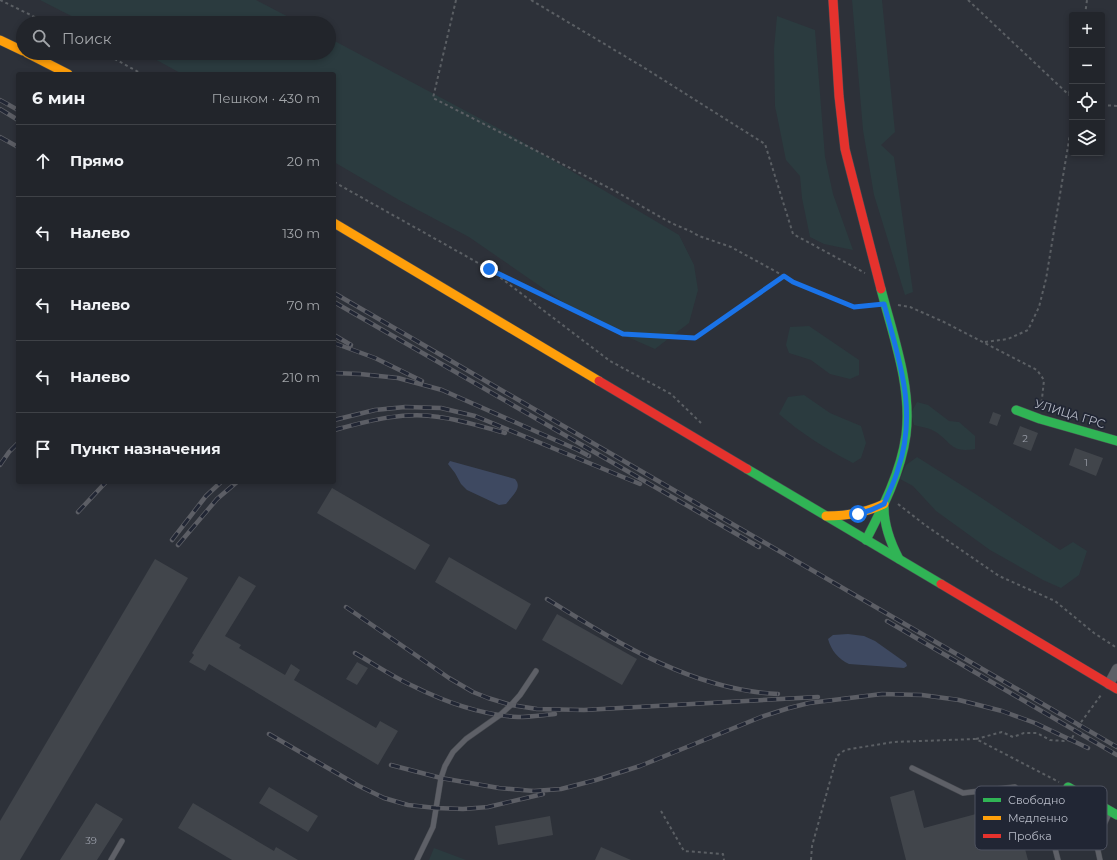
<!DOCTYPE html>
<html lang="ru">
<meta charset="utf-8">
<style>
:root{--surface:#22252b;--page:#2a2d33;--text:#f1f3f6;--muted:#a2a5a9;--line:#3f4247}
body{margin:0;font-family:Montserrat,sans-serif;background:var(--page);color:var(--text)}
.controls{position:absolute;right:12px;top:12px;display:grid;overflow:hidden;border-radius:4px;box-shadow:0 2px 6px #0003}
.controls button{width:36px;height:36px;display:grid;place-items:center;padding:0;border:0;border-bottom:1px solid var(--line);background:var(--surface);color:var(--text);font:20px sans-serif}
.stop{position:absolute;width:12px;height:12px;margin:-9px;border:3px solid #1a73e8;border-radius:50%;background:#fff}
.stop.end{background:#1a73e8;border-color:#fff;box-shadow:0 1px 4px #0008}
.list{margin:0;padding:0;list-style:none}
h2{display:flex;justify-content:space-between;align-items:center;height:52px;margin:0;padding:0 16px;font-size:17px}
h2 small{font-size:13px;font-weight:400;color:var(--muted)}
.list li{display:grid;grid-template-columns:26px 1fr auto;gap:12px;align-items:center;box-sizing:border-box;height:72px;padding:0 16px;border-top:1px solid var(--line)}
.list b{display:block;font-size:15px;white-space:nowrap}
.list em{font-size:13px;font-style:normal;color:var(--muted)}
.icon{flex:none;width:22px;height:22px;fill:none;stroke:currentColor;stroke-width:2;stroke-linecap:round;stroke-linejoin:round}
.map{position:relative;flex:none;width:1117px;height:860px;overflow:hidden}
.search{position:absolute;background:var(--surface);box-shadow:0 2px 6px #0003;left:16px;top:16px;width:320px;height:44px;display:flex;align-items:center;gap:10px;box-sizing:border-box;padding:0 14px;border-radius:22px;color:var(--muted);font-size:15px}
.panel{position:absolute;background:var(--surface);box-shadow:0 2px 6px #0003;left:16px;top:72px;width:320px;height:412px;border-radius:4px}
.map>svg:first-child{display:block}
.green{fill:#2b3b3f}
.water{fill:#3e4961}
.building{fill:#41454b}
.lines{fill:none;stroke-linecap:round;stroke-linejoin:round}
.lane-casing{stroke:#494c52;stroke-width:6}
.street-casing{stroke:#494c52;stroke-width:11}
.fast-casing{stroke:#494c52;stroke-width:10}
.slow-casing{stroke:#494c52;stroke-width:10}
.jam-casing{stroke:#494c52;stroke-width:10}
.path{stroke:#5b5f64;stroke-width:2;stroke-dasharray:3 3;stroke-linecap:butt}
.lane{stroke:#5e6067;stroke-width:5}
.street{stroke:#5e6067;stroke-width:10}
.fast{stroke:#30b455;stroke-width:9}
.slow{stroke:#ff9f0a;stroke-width:9}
.jam{stroke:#e5322d;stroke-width:9}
.rail-casing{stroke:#5c5e65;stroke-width:4.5}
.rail{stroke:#212634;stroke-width:3;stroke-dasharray:9;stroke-linecap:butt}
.route{stroke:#1a73e8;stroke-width:5}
.labels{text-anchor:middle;stroke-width:3.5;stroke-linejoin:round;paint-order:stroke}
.number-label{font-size:10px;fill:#9b9faa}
.street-label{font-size:12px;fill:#b9bdc9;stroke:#212634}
.key{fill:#212634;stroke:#4f5361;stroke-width:1}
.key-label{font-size:11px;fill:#b9bdc9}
</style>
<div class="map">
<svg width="1117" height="860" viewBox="0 0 1117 860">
<rect width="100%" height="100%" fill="#2d3139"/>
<g class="green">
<polygon points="40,0 256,0 300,23 85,23"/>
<polygon points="852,0 882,0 895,132 881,145 894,157 913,292 905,295 874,195 863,130"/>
<polygon points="777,16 815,30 825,157 833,194 853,250 824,244 810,237 802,198 800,176 786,160 775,106 774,49"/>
<polygon points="329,38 509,134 679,235 694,265 698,290 689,323 655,349 589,320 469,237 399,200 334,162 334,74 182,74 144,53 329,53"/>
<polygon points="809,326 859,360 859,375 850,379 830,374 811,360 789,353 786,345 790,327"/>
<path d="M804 395 830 413 861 426 866 443 861 458 853 463C826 449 802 434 779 414L788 397Z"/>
<path d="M917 402 928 405 949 421 959 422 975 436V449C951 453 952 443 936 432 930 428 921 427 914 425L911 413Z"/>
<polygon points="917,457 974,493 1060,550 1073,542 1087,551 1079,575 1061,588 1043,580 990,550 936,511 913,486 900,479 906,465"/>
<polygon points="434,848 466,860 429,860"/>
</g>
<g class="water">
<path d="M450 461 515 479C523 488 512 496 506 504L499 505 467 490 461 484 455 473 448 464Z"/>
<path d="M848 634 864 636 875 641 906 663 907 666 904 668 849 664C838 659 831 650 828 639L833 635Z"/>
</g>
<g class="building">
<polygon points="993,412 1001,415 997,426 989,423"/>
<polygon points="1020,426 1038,433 1031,451 1013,444"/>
<polygon points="1075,448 1103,458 1096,476 1069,465"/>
<polygon points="332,488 430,545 415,570 317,513"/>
<polygon points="449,557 531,604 516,630 435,582"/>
<polygon points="155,559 188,578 20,860 0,860 0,821"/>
<polygon points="239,576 256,586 225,636 241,645 239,648 285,675 291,664 300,670 294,680 376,728 380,721 398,731 378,765 209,664 205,671 189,662 194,655 192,653"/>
<polygon points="557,614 637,659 622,685 542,640"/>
<polygon points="357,662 368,668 357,685 346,679"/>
<polygon points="269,787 318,816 308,832 259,803"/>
<polygon points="914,790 924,828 1013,804 1028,860 906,860 890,797"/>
<polygon points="96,803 123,819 97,860 60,860"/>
<polygon points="193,803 274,851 276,847 298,860 232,860 178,828"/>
<polygon points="550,816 553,835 498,845 495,826"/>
<polygon points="601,847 631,860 595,860"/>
</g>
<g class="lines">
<defs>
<g id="lane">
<polyline points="912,768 963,793 1015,787 1048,821"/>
<polyline points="111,860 122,841"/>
<polyline points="417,860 433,827 441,778 445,766 453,752 466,739 500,715 511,705 520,695 536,671"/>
<polyline points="1058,860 1048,821 1068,788"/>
<polyline points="1100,860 1096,841 1110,812"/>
</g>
<polyline id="street" points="1109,684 1117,669"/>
<g id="fast">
<polyline points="1016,410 1040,419 1117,441"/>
<polyline points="747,469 941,584"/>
<path d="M884 507C884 526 890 542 899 559"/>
<path d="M866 540C883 507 901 472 906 435 912 386 893 336 881 289"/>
<polyline points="1068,787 1117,815"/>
</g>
<g id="slow">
<polyline points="0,40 23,51"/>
<polyline points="27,53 68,74"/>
<polyline points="334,223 599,381"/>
<path d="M826 516C847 516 865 513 884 504"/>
</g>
<g id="jam">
<polyline points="833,0 839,96 845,149 881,289"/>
<polyline points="599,381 747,469"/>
<polyline points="941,584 1117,689"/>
</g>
</defs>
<use href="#lane" class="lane-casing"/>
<use href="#street" class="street-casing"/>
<use href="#fast" class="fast-casing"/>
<use href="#slow" class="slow-casing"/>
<use href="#jam" class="jam-casing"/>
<g class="path">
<polyline points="0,0 47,23"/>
<polyline points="456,0 433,98 615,191 671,223 690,231 699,236 731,247 784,276 793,282 853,307 872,305"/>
<polyline points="531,0 643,67 765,144 793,234 865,273"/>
<polyline points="968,0 1069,95"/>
<polyline points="1085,15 1087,0"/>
<polyline points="104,53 142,74"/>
<polyline points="1072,79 1069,95 1072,99"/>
<polyline points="1102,105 1117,106"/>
<polyline points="334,182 489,269 610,361 671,394 701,423"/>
<polyline points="494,271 623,334 695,338 783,276"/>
<polyline points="898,305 910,307 944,322 1037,370 1044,380 1041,408"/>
<polyline points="985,342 1008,339 1028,330 1039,307 1046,279 1072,122"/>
<polyline points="898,504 925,525 999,576 1055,601 1094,633 1117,648"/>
<polyline points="976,739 1002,732 1013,737 1024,733 1037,733 1050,740 1064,741 1071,740 1079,725 1101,695"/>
<polyline points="661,811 684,851 723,854 724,860"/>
<polyline points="811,860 812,846 837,756 845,750 893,742 976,739 1059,782"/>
</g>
<use href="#lane" class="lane"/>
<use href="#street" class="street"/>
<use href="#fast" class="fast"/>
<use href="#slow" class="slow"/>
<use href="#jam" class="jam"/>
<defs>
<g id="rail">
<polyline points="0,100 18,110"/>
<polyline points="0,109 18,120"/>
<polyline points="0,137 18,147"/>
<polyline points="334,293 1117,747"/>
<polyline points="334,302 759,547"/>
<polyline points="334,335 351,345"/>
<polyline points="334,343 375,358 422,381"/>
<polyline points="334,373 360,374 398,378 442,390 578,450 589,456"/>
<polyline points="334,420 375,410 405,407 441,408 475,416 640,484"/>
<path d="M334 430C368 421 404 411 439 417 462 420 483 427 505 433"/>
<polyline points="0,465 9,452 18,443"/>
<polyline points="78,512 106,482"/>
<polyline points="172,540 206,496 221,482"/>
<polyline points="178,545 217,499 237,482"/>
<path d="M547 599C618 643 692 690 778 694"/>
<polyline points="346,607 449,678 473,692 488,698 511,705 537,709 584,710 818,697"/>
<polyline points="887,621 1117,755"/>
<path d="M355 653C374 664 393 677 413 686 445 702 483 715 518 717 530 717 543 715 555 714"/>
<polyline points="269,734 359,786 384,798 408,805 436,808 463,809 488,807 543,794"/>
<polyline points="391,765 441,778 499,788 534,791 561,789 596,780 640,766 761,717 789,708 809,703 882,694 922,695 959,700 1002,711 1035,723 1088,748"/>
</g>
</defs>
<use href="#rail" class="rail-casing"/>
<use href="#rail" class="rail"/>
</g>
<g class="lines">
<path class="route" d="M489 269 623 334 695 338 784 276 793 282 854 307 884 304C899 360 918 411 898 469 895 481 889 492 884 504L871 510 858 514"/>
</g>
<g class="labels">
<g class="number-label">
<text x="1025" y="442">2</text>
<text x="1086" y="466">1</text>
<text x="91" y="844">39</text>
</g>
<g class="street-label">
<text transform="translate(1070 414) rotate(17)" y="4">УЛИЦА ГРС</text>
</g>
</g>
<rect x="975" y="786" width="132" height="64" rx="6" class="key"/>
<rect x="983" y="798" width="18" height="4" fill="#30b455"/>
<rect x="983" y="816" width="18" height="4" fill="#ff9f0a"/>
<rect x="983" y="834" width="18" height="4" fill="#e5322d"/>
<g class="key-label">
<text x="1008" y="804">Свободно</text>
<text x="1008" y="822">Медленно</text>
<text x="1008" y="840">Пробка</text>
</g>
</svg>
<div class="controls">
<button>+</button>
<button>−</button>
<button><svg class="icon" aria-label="locate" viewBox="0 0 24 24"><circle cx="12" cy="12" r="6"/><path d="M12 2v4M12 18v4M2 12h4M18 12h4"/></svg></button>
<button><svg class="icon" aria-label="layers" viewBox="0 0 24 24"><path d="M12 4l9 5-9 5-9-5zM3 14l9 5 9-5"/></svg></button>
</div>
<div class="stop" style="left:858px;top:514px"></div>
<div class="stop end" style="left:489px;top:269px"></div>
<div class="search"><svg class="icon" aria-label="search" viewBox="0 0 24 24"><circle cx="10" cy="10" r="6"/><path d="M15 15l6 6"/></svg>Поиск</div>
<section class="panel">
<h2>6 мин<small>Пешком · 430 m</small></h2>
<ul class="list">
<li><svg class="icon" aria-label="ahead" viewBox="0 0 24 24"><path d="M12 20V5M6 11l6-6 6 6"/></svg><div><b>Прямо</b></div><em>20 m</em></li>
<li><svg class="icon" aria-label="left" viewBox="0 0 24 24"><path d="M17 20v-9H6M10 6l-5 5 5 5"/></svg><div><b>Налево</b></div><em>130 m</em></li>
<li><svg class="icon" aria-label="left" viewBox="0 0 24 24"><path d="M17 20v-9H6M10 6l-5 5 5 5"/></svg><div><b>Налево</b></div><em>70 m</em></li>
<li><svg class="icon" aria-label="left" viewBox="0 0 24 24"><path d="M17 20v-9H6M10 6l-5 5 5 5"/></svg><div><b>Налево</b></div><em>210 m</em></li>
<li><svg class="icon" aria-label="arrive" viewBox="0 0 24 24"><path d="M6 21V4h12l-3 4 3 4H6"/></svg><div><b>Пункт назначения</b></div></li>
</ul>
</section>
</div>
